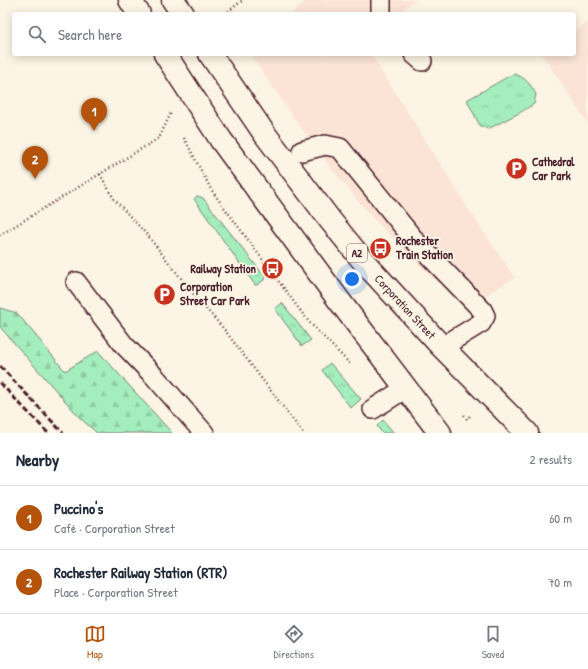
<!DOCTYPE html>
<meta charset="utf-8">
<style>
:root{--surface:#fff;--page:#f2f2f3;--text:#1f2937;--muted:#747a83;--line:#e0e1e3;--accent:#b45309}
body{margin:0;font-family:"Patrick Hand",sans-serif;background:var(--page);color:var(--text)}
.you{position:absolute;left:352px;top:279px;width:14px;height:14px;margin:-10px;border:3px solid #fff;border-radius:50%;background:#1a73e8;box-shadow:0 0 0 6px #1a73e833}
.badge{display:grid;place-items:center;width:26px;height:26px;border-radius:50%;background:var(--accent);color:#fff;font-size:13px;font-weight:700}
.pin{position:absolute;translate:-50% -33px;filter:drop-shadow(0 1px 2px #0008)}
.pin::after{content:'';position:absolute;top:21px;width:14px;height:12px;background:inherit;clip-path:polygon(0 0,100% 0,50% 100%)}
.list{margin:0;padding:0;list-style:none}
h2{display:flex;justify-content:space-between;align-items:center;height:52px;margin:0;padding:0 16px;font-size:17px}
h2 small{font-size:13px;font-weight:400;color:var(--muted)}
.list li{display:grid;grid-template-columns:26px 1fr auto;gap:12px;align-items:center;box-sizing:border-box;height:64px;padding:0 16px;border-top:1px solid var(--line)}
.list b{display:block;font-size:15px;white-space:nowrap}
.list p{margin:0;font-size:13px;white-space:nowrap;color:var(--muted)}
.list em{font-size:13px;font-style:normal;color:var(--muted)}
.icon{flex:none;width:22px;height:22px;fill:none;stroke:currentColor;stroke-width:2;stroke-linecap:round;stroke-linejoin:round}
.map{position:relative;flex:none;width:588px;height:433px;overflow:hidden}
.search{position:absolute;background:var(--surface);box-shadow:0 2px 10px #0003;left:12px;right:12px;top:12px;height:44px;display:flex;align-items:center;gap:10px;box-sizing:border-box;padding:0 14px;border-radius:4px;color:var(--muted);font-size:15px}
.sheet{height:180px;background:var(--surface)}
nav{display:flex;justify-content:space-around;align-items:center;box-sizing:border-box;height:56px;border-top:1px solid var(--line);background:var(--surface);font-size:11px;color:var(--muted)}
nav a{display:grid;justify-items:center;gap:2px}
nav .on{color:var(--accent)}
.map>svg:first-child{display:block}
.built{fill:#fbe4d6}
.grass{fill:url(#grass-tufts);stroke:#778674}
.forest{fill:url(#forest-firs);stroke:#778674}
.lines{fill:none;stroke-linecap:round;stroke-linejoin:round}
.service-casing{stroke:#4a1f2b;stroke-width:22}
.primary-casing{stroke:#4a1f2b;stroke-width:25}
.path{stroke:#4a1f2b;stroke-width:2.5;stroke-dasharray:1 3;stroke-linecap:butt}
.service{stroke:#fcf5e5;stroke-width:19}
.primary{stroke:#fcf5e5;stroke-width:22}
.rail{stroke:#4a1f2b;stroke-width:3;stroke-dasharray:6 3;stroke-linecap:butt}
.labels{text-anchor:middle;stroke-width:3.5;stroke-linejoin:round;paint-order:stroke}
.shield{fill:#fcf5e5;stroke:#7f5f63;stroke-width:1}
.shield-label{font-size:11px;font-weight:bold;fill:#4a1f2b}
.poi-label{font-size:12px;font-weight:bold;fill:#4a1f2b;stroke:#fcf5e5;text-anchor:start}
.street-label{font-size:12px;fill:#4a1f2b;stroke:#fcf5e5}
</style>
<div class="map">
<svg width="588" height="433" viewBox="0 0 588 433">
<defs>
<pattern id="grass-tufts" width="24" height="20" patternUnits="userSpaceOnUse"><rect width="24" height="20" fill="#a4eebd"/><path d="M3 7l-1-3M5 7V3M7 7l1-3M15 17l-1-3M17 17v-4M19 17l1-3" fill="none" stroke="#8fcca3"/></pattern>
<pattern id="forest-firs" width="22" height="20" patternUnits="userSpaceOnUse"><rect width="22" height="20" fill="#a4eebd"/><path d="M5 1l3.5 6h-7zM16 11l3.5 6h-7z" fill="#8fcca3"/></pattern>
</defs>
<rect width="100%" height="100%" fill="#fcf5e5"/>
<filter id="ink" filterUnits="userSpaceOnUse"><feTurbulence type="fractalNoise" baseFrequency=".025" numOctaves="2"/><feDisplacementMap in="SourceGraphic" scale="8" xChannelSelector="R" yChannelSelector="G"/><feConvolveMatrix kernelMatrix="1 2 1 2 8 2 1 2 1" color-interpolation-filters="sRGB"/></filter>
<g filter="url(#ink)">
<g class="built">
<polygon points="307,0 416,0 397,14 291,14"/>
<polygon points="588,22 588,124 542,54 574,54 574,32"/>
<polygon points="250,54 371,54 471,213 515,278 464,308 410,256 371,216 332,170 293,117"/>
</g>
<g class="grass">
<path d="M515 74C527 79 529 83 536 94L534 104 521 112 488 129 480 126 467 100 509 76Z"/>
<polygon points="197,196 203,198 265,277 264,280 257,285 255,285 194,199"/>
<polygon points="282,303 311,340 302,346 275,309"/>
<polygon points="330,363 361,399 351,408 322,370"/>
<polygon points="383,420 394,433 382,433 377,426"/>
</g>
<polygon class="forest" points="0,308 17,313 65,371 98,351 172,433 97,433 81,419 0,327"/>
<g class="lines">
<defs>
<g id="service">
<polyline points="381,14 381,0"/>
<polyline points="414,54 422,61"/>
<polyline points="302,151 325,145 340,148 416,242 482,310 485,316 481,323 442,347"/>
<polyline points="76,282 124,345 155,377 204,433"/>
<polyline points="373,409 406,388"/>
</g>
<g id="primary">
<polyline points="130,0 139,14"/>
<polyline points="173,0 183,14"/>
<polyline points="165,54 221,140 338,299 440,433"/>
<polyline points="210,54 264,133 330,220 364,262 442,347 527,433"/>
</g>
</defs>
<use href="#service" class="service-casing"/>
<use href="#primary" class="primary-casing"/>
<g class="path">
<polyline points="225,14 243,0"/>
<polyline points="184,138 212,191 308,321 351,365"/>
<polyline points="100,174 114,199 148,236 195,296 223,328 303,433"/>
<polyline points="0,235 159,138 171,113"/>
<polyline points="464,415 467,419 471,415"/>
</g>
<use href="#service" class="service"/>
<use href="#primary" class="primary"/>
<g class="rail">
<polyline points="0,366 63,433"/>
<polyline points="0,383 48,433"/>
</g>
</g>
</g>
<defs>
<symbol id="parking-disc" viewBox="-11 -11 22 22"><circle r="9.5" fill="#c8321e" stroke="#fcf5e5"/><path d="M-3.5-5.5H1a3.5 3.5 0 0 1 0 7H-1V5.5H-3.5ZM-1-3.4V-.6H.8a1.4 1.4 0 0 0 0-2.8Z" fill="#fff"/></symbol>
<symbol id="bus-disc" viewBox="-11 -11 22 22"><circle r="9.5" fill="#c8321e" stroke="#fcf5e5"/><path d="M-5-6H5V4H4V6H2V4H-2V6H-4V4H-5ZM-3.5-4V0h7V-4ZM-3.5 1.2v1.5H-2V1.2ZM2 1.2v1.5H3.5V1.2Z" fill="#fff"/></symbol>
</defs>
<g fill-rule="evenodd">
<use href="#parking-disc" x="504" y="156" width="25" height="25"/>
<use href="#bus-disc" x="368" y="236" width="25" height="25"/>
<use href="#bus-disc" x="260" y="256" width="25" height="25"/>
<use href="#parking-disc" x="152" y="282" width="25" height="25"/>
</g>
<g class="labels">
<rect class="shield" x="347" y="244" width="20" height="18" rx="3"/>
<g class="shield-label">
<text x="357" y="257">A2</text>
</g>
<g class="poi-label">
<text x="532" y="166">Cathedral<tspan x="532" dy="14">Car Park</tspan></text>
<text x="396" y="245">Rochester<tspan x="396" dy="14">Train Station</tspan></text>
<text x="256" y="273" text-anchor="end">Railway Station</text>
<text x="180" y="291">Corporation<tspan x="180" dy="14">Street Car Park</tspan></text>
</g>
<g class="street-label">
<text transform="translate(405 307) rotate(47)" y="4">Corporation Street</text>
</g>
</g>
</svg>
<div class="you"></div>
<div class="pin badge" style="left:94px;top:131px">1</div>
<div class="pin badge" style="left:35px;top:179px">2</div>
<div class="search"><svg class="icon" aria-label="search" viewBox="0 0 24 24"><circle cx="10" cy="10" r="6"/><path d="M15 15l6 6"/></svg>Search here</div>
</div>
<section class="sheet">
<h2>Nearby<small>2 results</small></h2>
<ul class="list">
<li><span class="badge">1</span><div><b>Puccino's</b><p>Café · Corporation Street</p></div><em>60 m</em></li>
<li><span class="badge">2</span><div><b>Rochester Railway Station (RTR)</b><p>Place · Corporation Street</p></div><em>70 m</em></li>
</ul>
</section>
<nav>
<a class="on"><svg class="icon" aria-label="map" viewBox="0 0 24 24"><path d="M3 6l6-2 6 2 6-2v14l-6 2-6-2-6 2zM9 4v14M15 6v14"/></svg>Map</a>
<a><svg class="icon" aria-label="directions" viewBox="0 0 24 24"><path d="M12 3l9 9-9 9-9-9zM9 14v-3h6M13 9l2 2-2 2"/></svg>Directions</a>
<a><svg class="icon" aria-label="saved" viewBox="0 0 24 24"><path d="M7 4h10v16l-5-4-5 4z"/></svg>Saved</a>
</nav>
